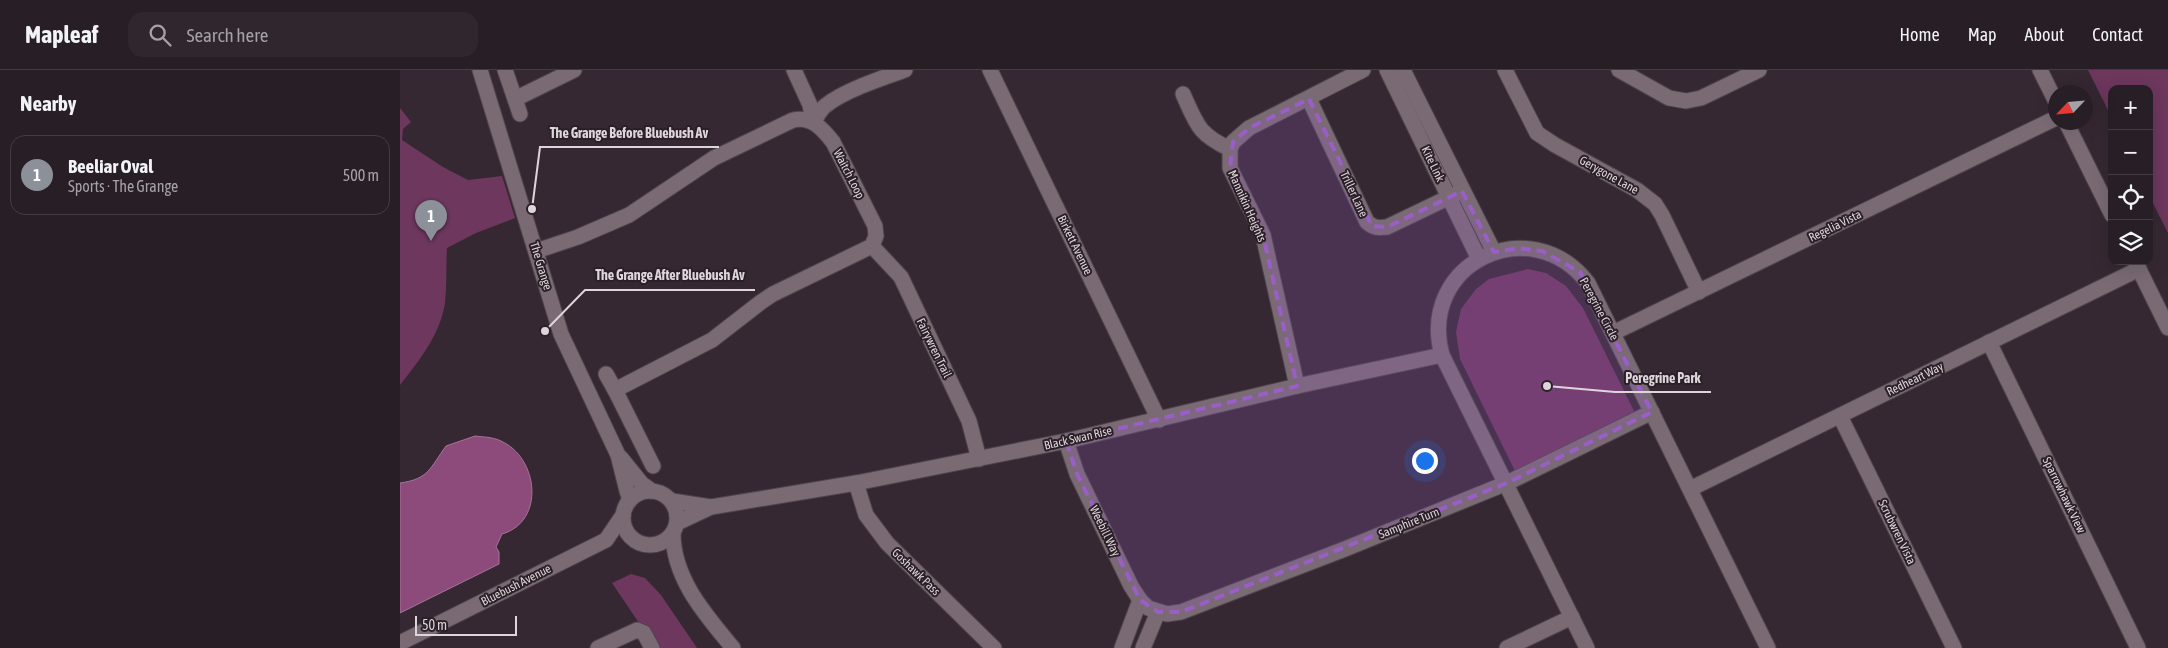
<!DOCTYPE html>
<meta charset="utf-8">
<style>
:root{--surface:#281e26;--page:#30272e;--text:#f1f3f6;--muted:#a5a2a7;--line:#443c43;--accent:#8c9099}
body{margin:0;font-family:"Asap Condensed",sans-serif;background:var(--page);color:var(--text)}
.controls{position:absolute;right:15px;top:15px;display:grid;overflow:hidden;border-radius:10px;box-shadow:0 5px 20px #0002}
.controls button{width:45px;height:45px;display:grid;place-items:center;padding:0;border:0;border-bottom:1px solid var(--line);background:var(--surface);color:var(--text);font:25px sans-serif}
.compass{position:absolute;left:1648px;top:15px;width:45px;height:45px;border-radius:50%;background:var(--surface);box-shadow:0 5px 20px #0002;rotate:244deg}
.scale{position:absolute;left:15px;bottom:12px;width:102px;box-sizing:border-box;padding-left:5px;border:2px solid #ded5db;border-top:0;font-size:14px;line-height:18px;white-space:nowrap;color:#ded5db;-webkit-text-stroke:4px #2b1f28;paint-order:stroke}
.you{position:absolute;left:1024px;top:390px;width:18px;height:18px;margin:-12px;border:4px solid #fff;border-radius:50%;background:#1a73e8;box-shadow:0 0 0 8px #1a73e833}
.badge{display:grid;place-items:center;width:32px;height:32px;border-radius:50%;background:var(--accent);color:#fff;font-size:16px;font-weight:700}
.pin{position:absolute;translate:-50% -41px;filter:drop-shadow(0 1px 2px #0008)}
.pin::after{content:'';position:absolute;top:26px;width:18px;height:15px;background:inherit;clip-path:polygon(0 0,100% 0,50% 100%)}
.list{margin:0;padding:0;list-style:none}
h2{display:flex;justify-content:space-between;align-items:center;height:65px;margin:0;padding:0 20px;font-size:21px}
h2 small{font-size:16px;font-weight:400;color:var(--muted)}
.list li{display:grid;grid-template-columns:32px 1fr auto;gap:15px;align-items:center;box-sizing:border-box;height:80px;margin:0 10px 10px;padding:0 10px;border:1px solid var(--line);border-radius:15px}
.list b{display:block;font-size:19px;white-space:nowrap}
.list p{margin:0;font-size:16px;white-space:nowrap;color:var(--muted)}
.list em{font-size:16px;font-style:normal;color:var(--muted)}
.icon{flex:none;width:28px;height:28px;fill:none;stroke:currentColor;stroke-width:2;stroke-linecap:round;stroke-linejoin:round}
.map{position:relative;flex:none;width:1768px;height:578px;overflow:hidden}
header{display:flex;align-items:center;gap:30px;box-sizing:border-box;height:70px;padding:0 25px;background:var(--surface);border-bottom:1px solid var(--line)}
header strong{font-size:24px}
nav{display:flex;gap:28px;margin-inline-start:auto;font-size:18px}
.search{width:350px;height:45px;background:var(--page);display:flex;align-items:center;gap:12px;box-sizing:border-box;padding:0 18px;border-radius:15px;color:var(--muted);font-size:19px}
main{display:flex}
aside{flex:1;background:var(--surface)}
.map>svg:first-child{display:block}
.green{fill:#6d375e}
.water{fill:#8d4b7c;stroke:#a57498}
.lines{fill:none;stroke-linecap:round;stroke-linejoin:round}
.minor-casing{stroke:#4f444b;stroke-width:17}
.minor{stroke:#796a74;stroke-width:15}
.marked{fill:#995fc7;fill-opacity:0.2;stroke:#995fc7;stroke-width:4;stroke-dasharray:10 6;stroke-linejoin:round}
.labels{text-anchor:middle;stroke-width:4;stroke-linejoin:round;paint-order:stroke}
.street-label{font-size:12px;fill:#ded5db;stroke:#2b1f28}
.leader{fill:none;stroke:#ded5db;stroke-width:2}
.callout-dot{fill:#ded5db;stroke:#2b1f28;stroke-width:2}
.callout-label{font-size:14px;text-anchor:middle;font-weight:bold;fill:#ded5db;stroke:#2b1f28;stroke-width:4;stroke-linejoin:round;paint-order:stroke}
</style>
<header>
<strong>Mapleaf</strong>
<div class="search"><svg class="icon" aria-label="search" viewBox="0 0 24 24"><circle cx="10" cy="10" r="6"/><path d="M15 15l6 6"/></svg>Search here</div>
<nav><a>Home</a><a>Map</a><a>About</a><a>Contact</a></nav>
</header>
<main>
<aside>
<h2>Nearby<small></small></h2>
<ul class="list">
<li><span class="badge">1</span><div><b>Beeliar Oval</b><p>Sports · The Grange</p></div><em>500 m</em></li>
</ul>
</aside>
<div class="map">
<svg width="1768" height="578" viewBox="0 0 1768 578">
<rect width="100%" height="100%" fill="#362832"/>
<g class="green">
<polygon points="1688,0 1768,0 1768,163 1749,125 1749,19 1712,19 1712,48"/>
<path d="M0 38 11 52 3 59 2 70 43 97 68 110 102 106 115 148 76 163 47 178C46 196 47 215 45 233 40 265 19 291 0 315Z"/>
<polygon points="1128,199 1146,203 1166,216 1183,238 1235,343 1115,401 1060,289 1056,262 1061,239 1076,219 1089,209"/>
<polygon points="231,504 245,508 261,525 297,578 256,578 212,513"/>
</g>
<path class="water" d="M75 366C83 367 93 367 101 371 139 388 145 452 102 464L96 477 99 482V494L0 543V413C29 409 30 398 46 376Z"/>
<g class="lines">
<defs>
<g id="minor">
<polyline points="80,0 161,264 218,385 227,421 230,430"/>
<polyline points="105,0 115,29 174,0"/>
<polyline points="394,0 410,35 413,52"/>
<polyline points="590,0 759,350"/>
<polyline points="987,0 1079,189"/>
<polyline points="1003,0 1094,182"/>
<polyline points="1105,0 1137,63 1155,75 1237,120 1255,134 1262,145 1299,222"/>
<polyline points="1219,0 1269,28 1286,31 1301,28 1359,0"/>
<polyline points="1640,0 1656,32"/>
<path d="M783 24C797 55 798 64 830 79"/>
<polyline points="115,29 120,44"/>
<path d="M909 29 967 152C974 158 978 158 987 157L1062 121"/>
<path d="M413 52C417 47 420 40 425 36 443 21 482 8 505 0"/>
<polyline points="1666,52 1712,145"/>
<polyline points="472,176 501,207 569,351 579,389"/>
<path d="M136 181 178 167 229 145 314 88 393 50C411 46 422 58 433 72L475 156 476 166 472 176 373 224 361 232 312 270 215 320 253 396"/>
<polyline points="1735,191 1768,258"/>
<polyline points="1213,263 1656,48"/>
<polyline points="1589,272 1738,578"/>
<polyline points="206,304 215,320"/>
<polyline points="897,316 863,165 830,98 830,79 833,72 849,58 963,0"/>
<polyline points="1440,346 1554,578"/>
<polyline points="666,371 677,404 731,516 740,530 748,538 767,544 781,542 945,479 1107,413 1252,342"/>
<polyline points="221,388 242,414 252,421"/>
<polyline points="456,413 466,445 487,473 594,578"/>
<polyline points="1290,419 1739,199"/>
<circle cx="250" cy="448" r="27"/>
<polyline points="272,431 311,437"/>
<polyline points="277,453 311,437 456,413 666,371 897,316 1042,285"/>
<path d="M273 463C273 509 306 545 333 578"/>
<polyline points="0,573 206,470 223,445"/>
<polyline points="198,578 237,560 244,563 252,578"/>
<polyline points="722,578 740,530"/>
<polyline points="743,578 758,542"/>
<polyline points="1107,578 1172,547"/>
<path d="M1187 578 1042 285C1017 193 1131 139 1188 213L1368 578"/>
</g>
</defs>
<use href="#minor" class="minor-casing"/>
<use href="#minor" class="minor"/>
</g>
<path class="marked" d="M909 29 972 156 987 157 1062 121 1094 182 1119 178 1142 181 1180 202 1252 342 1107 413 781 542H758L740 530 677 404 666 371 897 316 863 165 830 98 833 72 849 58Z"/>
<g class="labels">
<g class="street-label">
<text transform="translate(1033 94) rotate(64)" y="4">Kite Link</text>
<text transform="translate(449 104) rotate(63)" y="4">Waitch Loop</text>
<text transform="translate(1209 105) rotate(29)" y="4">Gerygone Lane</text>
<text transform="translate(954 124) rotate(65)" y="4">Triller Lane</text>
<text transform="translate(847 136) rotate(66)" y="4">Mannikin Heights</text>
<text transform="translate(1435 156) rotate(-26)" y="4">Regelia Vista</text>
<text transform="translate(675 175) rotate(64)" y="4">Birkett Avenue</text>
<text transform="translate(141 196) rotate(73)" y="4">The Grange</text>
<text transform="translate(1199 239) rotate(62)" y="4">Peregrine Circle</text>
<text transform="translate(534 278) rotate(64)" y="4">Fairywren Trail</text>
<text transform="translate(1515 309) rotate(-26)" y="4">Redheart Way</text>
<text transform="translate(678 368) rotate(-13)" y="4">Black Swan Rise</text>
<text transform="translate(1664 425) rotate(64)" y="4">Sparrowhawk View</text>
<text transform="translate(1009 453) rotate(-22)" y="4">Samphire Turn</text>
<text transform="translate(705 461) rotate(64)" y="4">Weebill Way</text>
<text transform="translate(1497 462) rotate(64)" y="4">Scrubwren Vista</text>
<text transform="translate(516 502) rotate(44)" y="4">Goshawk Pass</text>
<text transform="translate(116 515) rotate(-27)" y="4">Bluebush Avenue</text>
</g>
</g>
<path class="leader" d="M132 139L140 77H319M145 261L185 220H355M1147 316L1215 322H1311"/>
<g class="callout-dot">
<circle cx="132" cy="139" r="5"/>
<circle cx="145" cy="261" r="5"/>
<circle cx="1147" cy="316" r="5"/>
</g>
<g class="callout-label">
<text x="229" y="68">The Grange Before Bluebush Av</text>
<text x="270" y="210">The Grange After Bluebush Av</text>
<text x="1263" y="313">Peregrine Park</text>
</g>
</svg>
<div class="controls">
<button>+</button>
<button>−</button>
<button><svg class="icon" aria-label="locate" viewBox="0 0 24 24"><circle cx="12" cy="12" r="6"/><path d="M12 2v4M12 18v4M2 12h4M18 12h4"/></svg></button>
<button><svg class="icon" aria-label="layers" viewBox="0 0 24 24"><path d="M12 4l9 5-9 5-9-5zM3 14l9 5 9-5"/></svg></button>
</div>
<svg class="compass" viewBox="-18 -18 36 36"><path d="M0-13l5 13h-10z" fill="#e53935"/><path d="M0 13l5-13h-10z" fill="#a5a2a7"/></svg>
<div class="scale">50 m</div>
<div class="you"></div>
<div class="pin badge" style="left:31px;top:171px">1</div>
</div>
</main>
